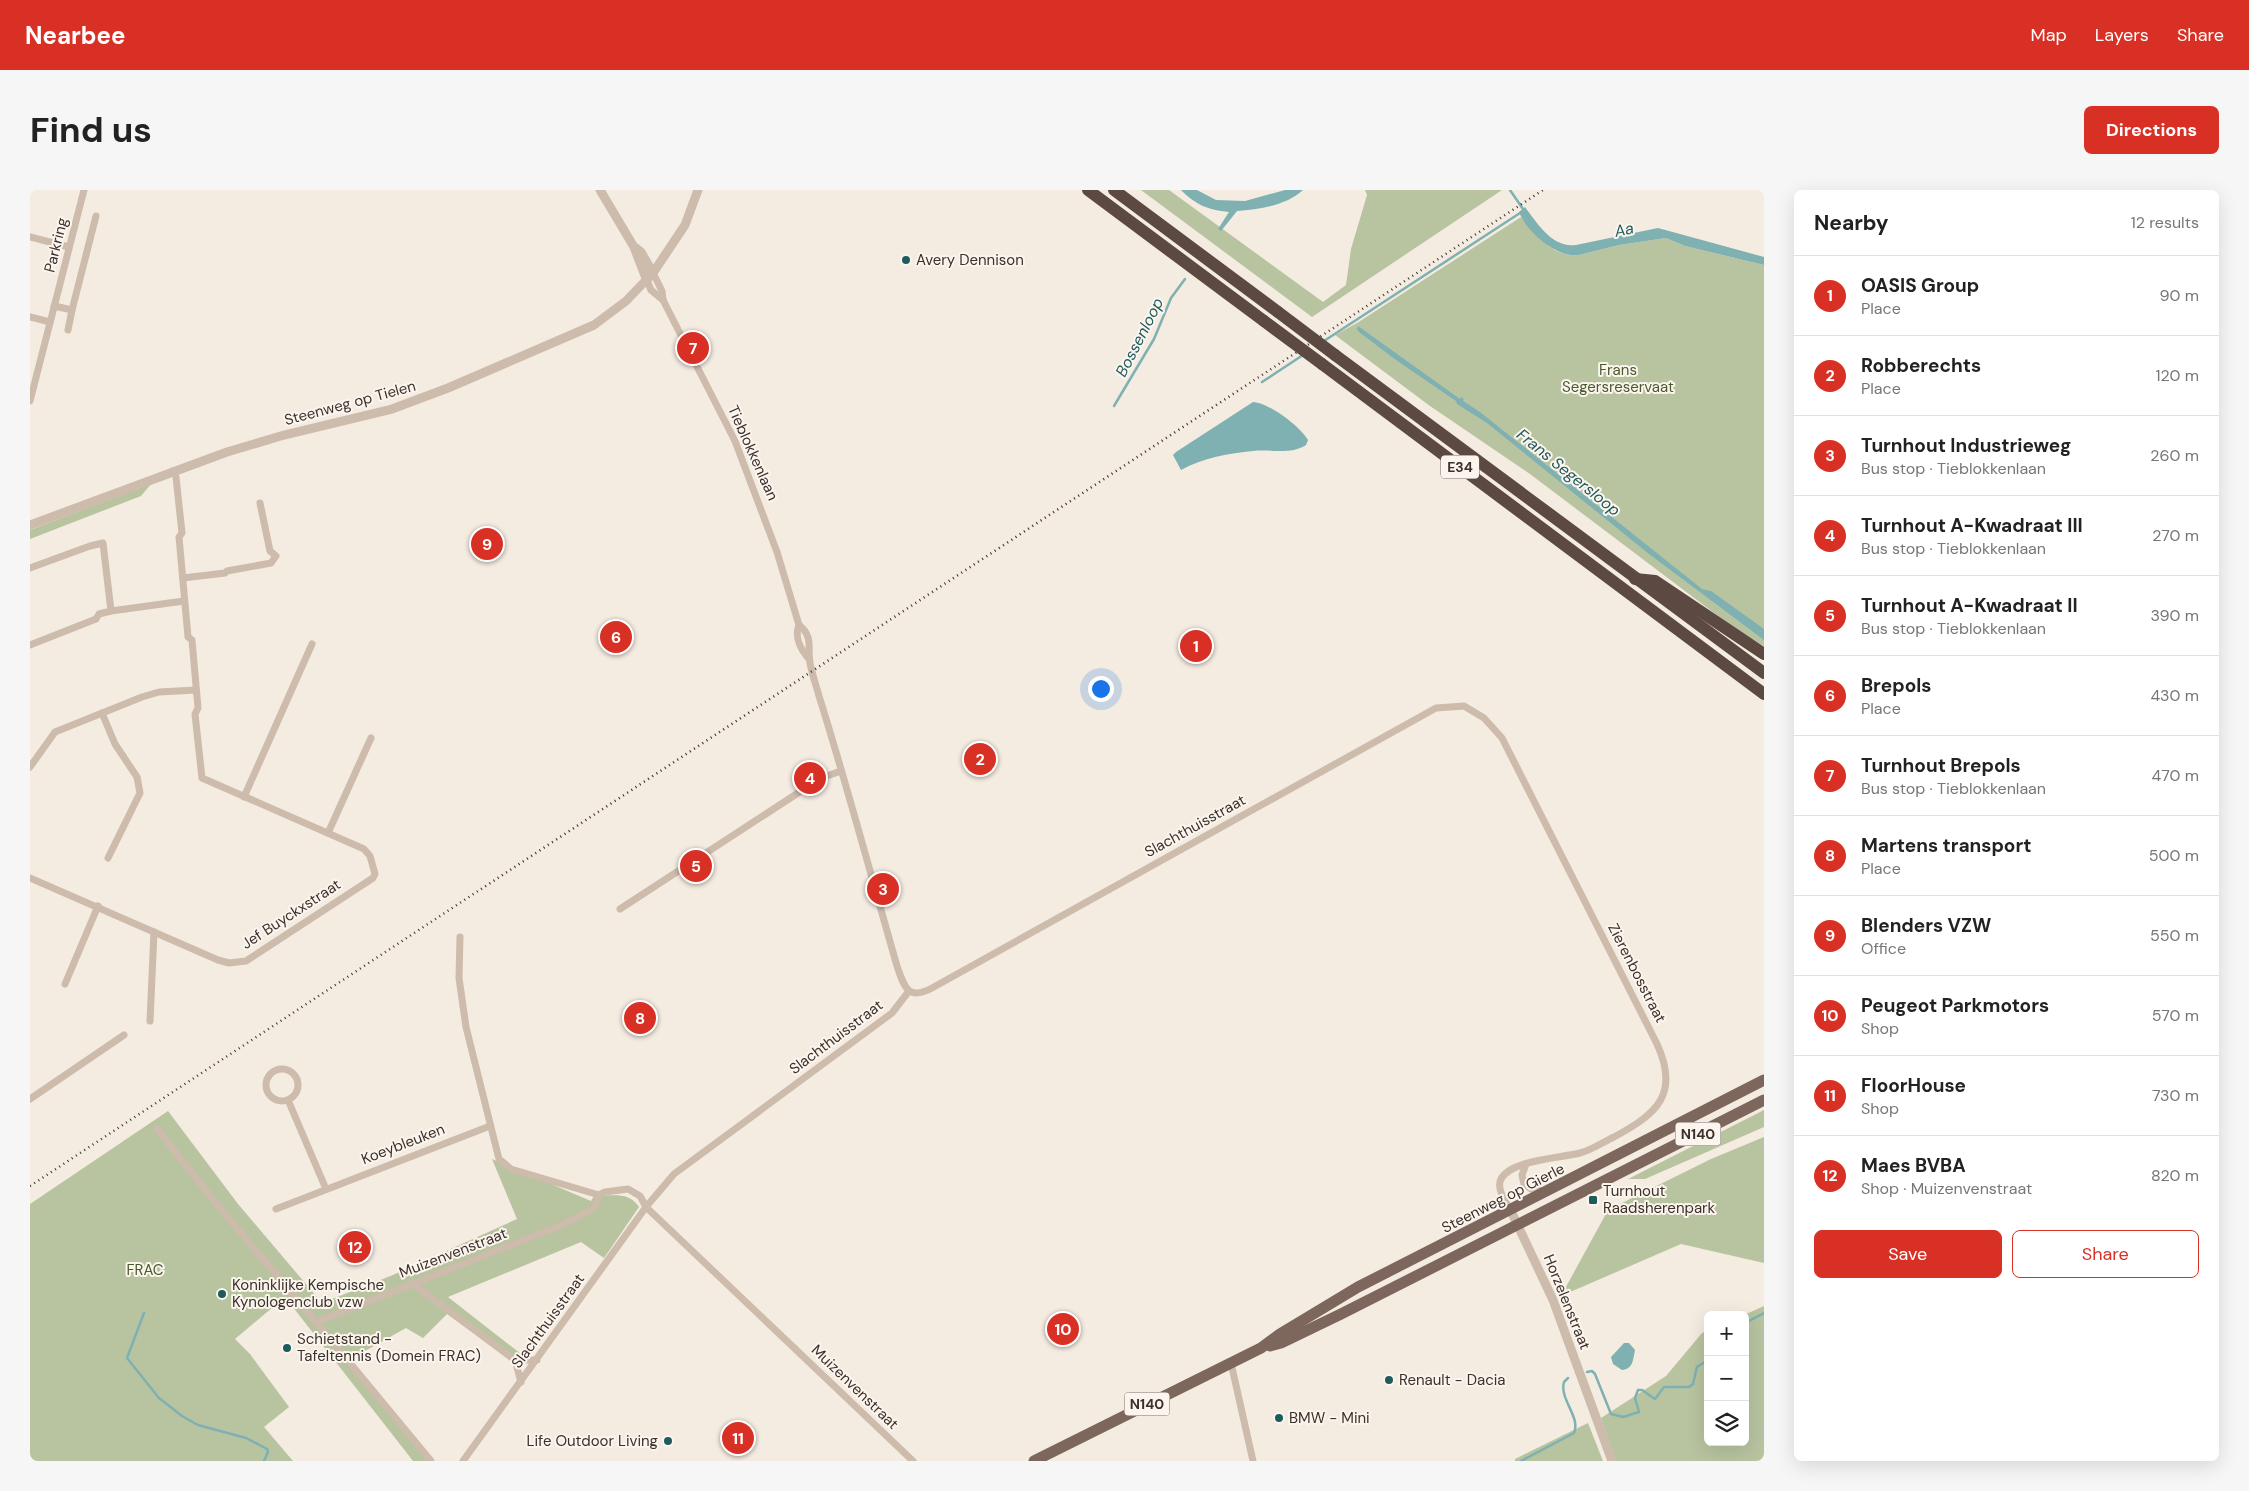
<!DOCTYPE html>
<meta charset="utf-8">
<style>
:root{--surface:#fff;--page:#f6f6f6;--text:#222;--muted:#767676;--line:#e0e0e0;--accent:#d93025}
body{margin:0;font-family:"DM Sans",sans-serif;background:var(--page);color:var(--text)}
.controls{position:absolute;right:15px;bottom:15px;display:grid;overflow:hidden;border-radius:8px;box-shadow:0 5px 20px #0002}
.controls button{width:45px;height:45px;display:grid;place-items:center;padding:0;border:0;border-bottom:1px solid var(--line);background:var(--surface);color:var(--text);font:25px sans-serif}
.you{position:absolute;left:1070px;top:498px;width:18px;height:18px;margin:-12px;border:4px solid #fff;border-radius:50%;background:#1a73e8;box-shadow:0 0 0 8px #1a73e833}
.badge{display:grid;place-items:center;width:32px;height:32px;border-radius:50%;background:var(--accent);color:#fff;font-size:16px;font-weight:700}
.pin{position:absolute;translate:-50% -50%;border:2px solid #fff;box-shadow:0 1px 5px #0006}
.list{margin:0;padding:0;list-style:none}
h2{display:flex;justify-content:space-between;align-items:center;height:65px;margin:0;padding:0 20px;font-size:21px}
h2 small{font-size:16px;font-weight:400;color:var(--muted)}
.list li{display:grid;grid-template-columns:32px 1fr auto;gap:15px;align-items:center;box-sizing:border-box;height:80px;padding:0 20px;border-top:1px solid var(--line)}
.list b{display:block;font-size:19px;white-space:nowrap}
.list p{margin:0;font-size:16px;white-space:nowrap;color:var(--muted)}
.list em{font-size:16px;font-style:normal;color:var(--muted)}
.actions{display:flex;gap:10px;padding:15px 20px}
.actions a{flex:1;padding:11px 0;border:1px solid var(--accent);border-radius:8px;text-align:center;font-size:18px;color:var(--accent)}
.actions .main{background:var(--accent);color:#fff}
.icon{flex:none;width:28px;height:28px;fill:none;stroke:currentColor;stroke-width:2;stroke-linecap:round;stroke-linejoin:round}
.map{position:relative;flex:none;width:1734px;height:1271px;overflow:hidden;border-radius:8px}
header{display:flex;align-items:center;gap:30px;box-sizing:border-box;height:70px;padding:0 25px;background:var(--accent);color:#fff}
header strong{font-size:24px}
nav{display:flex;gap:28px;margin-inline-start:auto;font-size:18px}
.intro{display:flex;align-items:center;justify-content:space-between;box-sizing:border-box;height:120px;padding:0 30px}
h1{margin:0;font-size:35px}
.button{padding:12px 22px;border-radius:8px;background:var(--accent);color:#fff;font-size:18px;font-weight:700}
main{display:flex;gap:30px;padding:0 30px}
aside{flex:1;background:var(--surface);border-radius:8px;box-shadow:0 5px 20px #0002}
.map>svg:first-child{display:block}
.green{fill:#b8c4a0}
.water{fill:#7fb0b2}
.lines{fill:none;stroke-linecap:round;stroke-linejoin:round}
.stream{stroke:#7fb0b2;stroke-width:2.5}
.minor{stroke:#cdbbac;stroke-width:7}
.tertiary{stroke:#cdbbac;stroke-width:9}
.primary{stroke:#7d675c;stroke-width:11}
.motorway{stroke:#5c4a42;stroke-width:12}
.rail{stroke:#3b302b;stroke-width:2.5;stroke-dasharray:1 4;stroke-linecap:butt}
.motorway-bridge{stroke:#5c4a42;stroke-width:12}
.poi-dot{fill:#1f5a5e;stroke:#fbf5ee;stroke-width:2}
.labels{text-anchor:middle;stroke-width:4;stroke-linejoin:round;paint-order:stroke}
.shield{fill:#fbf5ee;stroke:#756b66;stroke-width:1}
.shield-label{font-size:14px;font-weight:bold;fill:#3b302b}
.street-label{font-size:15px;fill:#3b302b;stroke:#fbf5ee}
.poi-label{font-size:15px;fill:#3b302b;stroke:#fbf5ee;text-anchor:start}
.park-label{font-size:15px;fill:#4a5a2e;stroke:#fbf5ee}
.water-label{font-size:16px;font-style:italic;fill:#1f5a5e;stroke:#fbf5ee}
</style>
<header>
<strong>Nearbee</strong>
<nav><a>Map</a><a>Layers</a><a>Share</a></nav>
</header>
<div class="intro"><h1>Find us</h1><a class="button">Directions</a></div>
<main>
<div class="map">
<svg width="1734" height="1271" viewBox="0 0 1734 1271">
<rect width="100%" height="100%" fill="#f4ebe1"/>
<g class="green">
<polygon points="1111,0 1139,0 1293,112 1316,95 1321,59 1337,5 1335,0 1472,0 1282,127"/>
<path d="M1491 27C1505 45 1523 68 1549 65L1589 55 1636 48 1655 56 1734 75V456L1704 438 1500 284 1400 216 1305 145 1327 133Z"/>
<polygon points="121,294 111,306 0,349 0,340"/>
<polygon points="1734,920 1734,937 1615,989 1598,989"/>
<path d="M138 921 208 1014 292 1113 363 1085 487 1029 462 969 561 1011 564 1006C582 1006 599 1001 609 1017L574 1068 551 1052 418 1107 491 1164 484 1172 417 1124 393 1148 376 1138 317 1171 397 1271H383L255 1107 205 1149 220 1164 259 1217 234 1237 263 1271H0V1014Z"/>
<polygon points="1734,947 1734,1073 1651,1054 1531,1106 1578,1020 1681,969"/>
<polygon points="1734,1116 1734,1271 1586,1271 1571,1228 1636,1186 1672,1143 1678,1140 1678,1252 1715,1252 1714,1125"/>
<polygon points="1558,1233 1573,1271 1485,1271 1485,1269"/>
</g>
<g class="water">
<path d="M1151 0H1167L1186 10 1215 11 1255 0H1273C1257 15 1229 20 1207 21L1191 41 1188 39 1199 22C1178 20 1166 15 1151 0Z"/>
<path d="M1495 17C1507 33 1522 58 1546 55L1628 38 1734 67V75L1655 56 1636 48 1589 55 1549 65C1526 68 1497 42 1489 22Z"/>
<polygon points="1328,136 1430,209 1431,207 1434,209 1433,211 1450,222 1672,399 1681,401 1734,439 1734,450 1619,364 1457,233 1427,214 1426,211 1366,170 1329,142 1327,139"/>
<path d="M1223 212C1239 213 1270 236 1278 250L1276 255C1261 265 1240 259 1223 261 1199 263 1173 268 1151 280L1143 265 1146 262Z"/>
<path d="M1594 1153H1599L1605 1160C1603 1170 1603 1179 1592 1180L1583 1174 1581 1167Z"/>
</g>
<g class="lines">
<g class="stream">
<polyline points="1480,0 1493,19"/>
<polyline points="1294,151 1490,23"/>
<polyline points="1232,192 1273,165"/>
<polyline points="1084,216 1124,149 1141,108 1155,89"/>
<polyline points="114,1123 97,1168 129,1208 152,1226 168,1235 216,1248 237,1259 238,1262 234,1271"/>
<polyline points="1715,1133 1734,1123"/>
<polyline points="1557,1182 1562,1181 1565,1184 1581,1224 1593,1227 1609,1222 1605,1208 1608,1200 1612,1200 1625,1209 1634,1197 1659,1197 1663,1194 1667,1177 1678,1170"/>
<path d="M1491 1271 1544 1243C1551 1227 1529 1209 1534 1192L1538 1188"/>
</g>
<g class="minor">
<polyline points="0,47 39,57"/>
<path d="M623 83 632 101 633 110 705 251 747 362 769 435C784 447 777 458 780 473 782 484 786 495 789 506 817 595 841 686 867 776 874 797 878 811 902 798L1406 518 1434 516 1454 528 1472 548 1627 854C1650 904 1627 924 1584 947 1573 952 1562 960 1550 963 1530 968 1481 970 1471 989 1466 999 1476 1012 1481 1021"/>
<polyline points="617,91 621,100 633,110"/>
<polyline points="24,116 42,120 66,26"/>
<polyline points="0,127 20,132"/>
<polyline points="38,140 42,120"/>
<polyline points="0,211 54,0"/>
<polyline points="0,378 60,356 73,353 81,421"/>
<polyline points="153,388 195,383 197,381 241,373 246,366 240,361 230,313"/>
<path d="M769 435C764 447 771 460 779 469"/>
<polyline points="0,455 66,429 69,424 81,421 154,411"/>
<polyline points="72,523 85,554 107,587 110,603 78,668"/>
<polyline points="0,577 25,542 112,507 129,502 166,500"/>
<polyline points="214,607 282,454"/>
<polyline points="298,643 341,548"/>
<polyline points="0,688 188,770 199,773 216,771 343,688 345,684 340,666 334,659 172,588 165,524 168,518 162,450 158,447 149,347 152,343 146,287 143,281"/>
<polyline points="590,719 791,588 811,581"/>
<polyline points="430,747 429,788 436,837 469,969 481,979 569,1005 575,1002 598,999 610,1006 616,1017 883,1271"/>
<polyline points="35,794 68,716"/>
<polyline points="120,831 124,742"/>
<circle cx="252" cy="895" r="16"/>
<polyline points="0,909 94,845"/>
<polyline points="258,910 296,999"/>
<polyline points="127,939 190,1018 286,1132 532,1035 565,1018 569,1005"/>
<polyline points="1496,974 1492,985 1494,994 1501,999 1514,1001"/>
<polyline points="246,1019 460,936"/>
<polyline points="383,1094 485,1170 507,1170"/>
<polyline points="286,1132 401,1271"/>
<polyline points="485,1170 491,1192"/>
<polyline points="1201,1173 1223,1271"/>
<polyline points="433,1271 616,1017 644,984 862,823 879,801"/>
</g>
<g class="tertiary">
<polyline points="570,0 604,57 617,91"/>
<polyline points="606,58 611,62 623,83"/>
<polyline points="0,335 197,262 254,245 362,219 418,198 564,135 596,111 623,83 655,35 668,0"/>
<polyline points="1481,1021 1523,1110 1582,1271"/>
</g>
<g class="primary">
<polyline points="1240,1156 1251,1153 1311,1124 1734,910"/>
<polyline points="1004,1271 1231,1158 1250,1144 1328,1097 1734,890"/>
</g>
<g class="motorway">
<polyline points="1058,0 1234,131"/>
<polyline points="1084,0 1248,122"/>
<polyline points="1305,165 1734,483"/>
<polyline points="1292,174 1734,504"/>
<polyline points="1605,389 1625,391 1734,464"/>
</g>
<polyline class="rail" points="0,996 1513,0"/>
<g class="motorway-bridge">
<polyline points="1248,122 1305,165"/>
<polyline points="1234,131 1292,174"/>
</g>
</g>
<g class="poi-dot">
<circle cx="876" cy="70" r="5"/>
<rect x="1558" y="1005" width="10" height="10" rx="2.5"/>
<circle cx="192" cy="1104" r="5"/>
<circle cx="257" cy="1158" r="5"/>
<circle cx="1359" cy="1190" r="5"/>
<circle cx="1249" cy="1228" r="5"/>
<circle cx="638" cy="1251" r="5"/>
</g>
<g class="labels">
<g class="shield">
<rect x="1411" y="265.5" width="38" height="23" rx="4"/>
<rect x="1645.5" y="932.5" width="45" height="23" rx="4"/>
<rect x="1094.5" y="1202.5" width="45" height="23" rx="4"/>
</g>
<g class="shield-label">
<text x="1430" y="282">E34</text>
<text x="1668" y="949">N140</text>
<text x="1117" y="1219">N140</text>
</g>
<g class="street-label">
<text transform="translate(26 55) rotate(-76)" y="5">Parkring</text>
<text transform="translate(320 213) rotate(-15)" y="5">Steenweg op Tielen</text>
<text transform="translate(723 263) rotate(66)" y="5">Tieblokkenlaan</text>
<text transform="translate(1165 636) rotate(-29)" y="5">Slachthuisstraat</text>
<text transform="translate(261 724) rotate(-33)" y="5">Jef Buyckxstraat</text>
<text transform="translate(1607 783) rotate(63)" y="5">Zierenbosstraat</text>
<text transform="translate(806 847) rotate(-37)" y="5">Slachthuisstraat</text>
<text transform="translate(373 954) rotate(-21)" y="5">Koeybleuken</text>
<text transform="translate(1473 1008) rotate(-27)" y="5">Steenweg op Gierle</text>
<text transform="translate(423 1063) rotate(-21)" y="5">Muizenvenstraat</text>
<text transform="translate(1537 1112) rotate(68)" y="5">Horzelenstraat</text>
<text transform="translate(518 1131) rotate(-54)" y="5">Slachthuisstraat</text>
<text transform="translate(825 1197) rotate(44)" y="5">Muizenvenstraat</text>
</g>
<g class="poi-label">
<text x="886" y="75">Avery Dennison</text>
<text x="1573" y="1006">Turnhout<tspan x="1573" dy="17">Raadsherenpark</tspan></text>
<text x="202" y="1100">Koninklijke Kempische<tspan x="202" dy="17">Kynologenclub vzw</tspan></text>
<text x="267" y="1154">Schietstand -<tspan x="267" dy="17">Tafeltennis (Domein FRAC)</tspan></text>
<text x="1369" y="1195">Renault - Dacia</text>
<text x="1259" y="1233">BMW - Mini</text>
<text x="628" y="1256" text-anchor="end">Life Outdoor Living</text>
</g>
<g class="park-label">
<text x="1588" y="185">Frans<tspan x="1588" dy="17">Segersreservaat</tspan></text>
<text x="115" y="1085">FRAC</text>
</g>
<g class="water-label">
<text transform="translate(1594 39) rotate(-12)" y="6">Aa</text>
<text transform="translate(1109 147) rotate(-63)" y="6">Bossenloop</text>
<text transform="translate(1539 282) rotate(39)" y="6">Frans Segersloop</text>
</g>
</g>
</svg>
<div class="controls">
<button>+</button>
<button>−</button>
<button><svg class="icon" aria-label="layers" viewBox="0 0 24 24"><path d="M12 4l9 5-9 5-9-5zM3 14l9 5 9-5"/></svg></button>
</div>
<div class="you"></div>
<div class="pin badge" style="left:1166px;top:456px">1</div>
<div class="pin badge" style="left:950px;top:569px">2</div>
<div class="pin badge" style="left:853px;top:699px">3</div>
<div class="pin badge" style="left:780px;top:588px">4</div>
<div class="pin badge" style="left:666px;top:676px">5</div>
<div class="pin badge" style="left:586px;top:447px">6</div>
<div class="pin badge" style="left:663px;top:158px">7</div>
<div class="pin badge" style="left:610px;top:828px">8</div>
<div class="pin badge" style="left:457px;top:354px">9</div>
<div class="pin badge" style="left:1033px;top:1139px">10</div>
<div class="pin badge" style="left:708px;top:1248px">11</div>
<div class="pin badge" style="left:325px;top:1057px">12</div>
</div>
<aside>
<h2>Nearby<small>12 results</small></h2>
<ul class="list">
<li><span class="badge">1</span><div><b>OASIS Group</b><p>Place</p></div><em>90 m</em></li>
<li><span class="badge">2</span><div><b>Robberechts</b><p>Place</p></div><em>120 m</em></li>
<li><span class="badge">3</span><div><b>Turnhout Industrieweg</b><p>Bus stop · Tieblokkenlaan</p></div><em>260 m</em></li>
<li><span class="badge">4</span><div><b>Turnhout A-Kwadraat III</b><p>Bus stop · Tieblokkenlaan</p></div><em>270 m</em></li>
<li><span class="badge">5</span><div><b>Turnhout A-Kwadraat II</b><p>Bus stop · Tieblokkenlaan</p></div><em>390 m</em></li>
<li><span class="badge">6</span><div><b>Brepols</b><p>Place</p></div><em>430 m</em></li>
<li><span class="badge">7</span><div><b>Turnhout Brepols</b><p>Bus stop · Tieblokkenlaan</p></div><em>470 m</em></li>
<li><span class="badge">8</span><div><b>Martens transport</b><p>Place</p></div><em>500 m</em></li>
<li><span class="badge">9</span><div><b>Blenders VZW</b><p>Office</p></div><em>550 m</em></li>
<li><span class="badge">10</span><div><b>Peugeot Parkmotors</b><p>Shop</p></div><em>570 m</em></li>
<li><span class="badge">11</span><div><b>FloorHouse</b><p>Shop</p></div><em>730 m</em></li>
<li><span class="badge">12</span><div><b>Maes BVBA</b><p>Shop · Muizenvenstraat</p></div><em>820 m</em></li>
</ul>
<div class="actions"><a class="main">Save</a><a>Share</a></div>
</aside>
</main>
